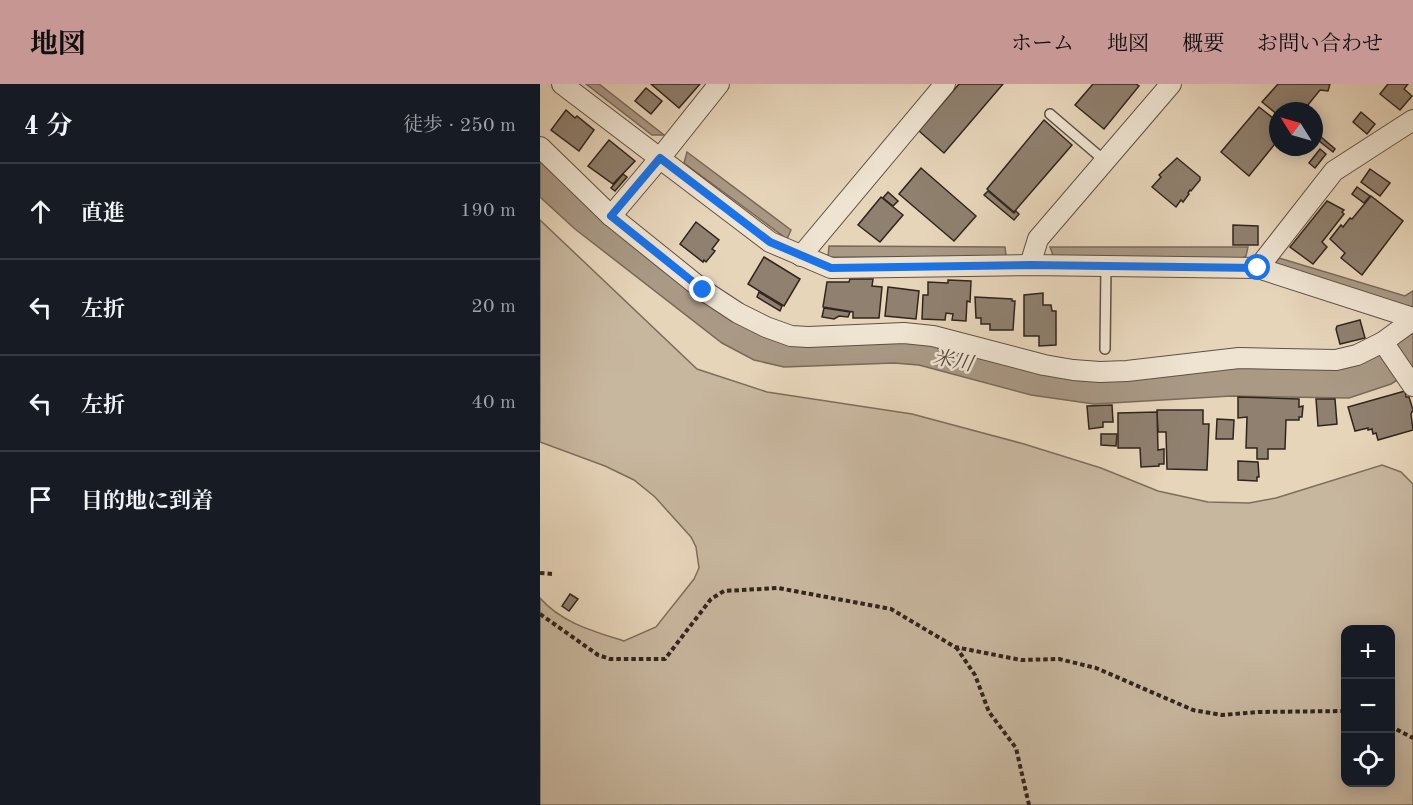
<!DOCTYPE html>
<html lang="ja">
<meta charset="utf-8">
<style>
:root{--surface:#171b24;--page:#20242c;--text:#f1f3f6;--muted:#9ea1a6;--line:#363941;--accent:#c59692}
body{margin:0;font-family:"Old Standard TT","Noto Serif JP",serif;background:var(--page);color:var(--text)}
.controls{position:absolute;right:18px;bottom:18px;display:grid;overflow:hidden;border-radius:12px;box-shadow:0 3px 15px #0003}
.controls button{width:54px;height:54px;display:grid;place-items:center;padding:0;border:0;border-bottom:2px solid var(--line);background:var(--surface);color:var(--text);font:30px sans-serif}
.compass{position:absolute;left:729px;top:18px;width:54px;height:54px;border-radius:50%;background:var(--surface);box-shadow:0 3px 15px #0003;rotate:307deg}
.stop{position:absolute;width:18px;height:18px;margin:-14px;border:4px solid #1a73e8;border-radius:50%;background:#fff}
.stop.end{background:#1a73e8;border-color:#fff;box-shadow:0 2px 6px #0008}
.list{margin:0;padding:0;list-style:none}
h2{display:flex;justify-content:space-between;align-items:center;height:78px;margin:0;padding:0 24px;font-size:26px}
h2 small{font-size:20px;font-weight:400;color:var(--muted)}
.list li{display:grid;grid-template-columns:39px 1fr auto;gap:18px;align-items:center;box-sizing:border-box;height:96px;padding:0 24px;border-top:2px solid var(--line)}
.list b{display:block;font-size:22px;white-space:nowrap}
.list em{font-size:20px;font-style:normal;color:var(--muted)}
.icon{flex:none;width:33px;height:33px;fill:none;stroke:currentColor;stroke-width:2;stroke-linecap:round;stroke-linejoin:round}
.map{position:relative;flex:none;width:873px;height:721px;overflow:hidden}
header{display:flex;align-items:center;gap:36px;box-sizing:border-box;height:84px;padding:0 30px;background:var(--accent);color:#111}
header strong{font-size:28px}
nav{display:flex;gap:33px;margin-inline-start:auto;font-size:21px}
main{display:flex}
aside{flex:1;background:var(--surface)}
.map>svg:first-child{display:block}
.green{fill:#c8b79f;stroke:#7c6e5e;stroke-width:1.5;fill-rule:evenodd}
.water{fill:#a99985;stroke:#796a5c;stroke-width:1.5}
.building{fill:#8f806f;stroke:#30241e;stroke-width:1.5}
.lines{fill:none;stroke-linecap:round;stroke-linejoin:round}
.lane-casing{stroke:#5e5045;stroke-width:12}
.street-casing{stroke:#5e5045;stroke-width:22}
.path{stroke:#30241e;stroke-width:4;stroke-dasharray:4.5 3;stroke-linecap:butt}
.lane{stroke:#efe4d2;stroke-width:9}
.street{stroke:#efe4d2;stroke-width:20}
.route{stroke:#1a73e8;stroke-width:8}
.labels{text-anchor:middle;stroke-width:5;stroke-linejoin:round;paint-order:stroke}
.water-label{font-size:20px;font-style:italic;fill:#54473d;stroke:#efe4d2}
</style>
<header>
<strong>地図</strong>
<nav><a>ホーム</a><a>地図</a><a>概要</a><a>お問い合わせ</a></nav>
</header>
<main>
<aside>
<h2>4 分<small>徒歩 · 250 m</small></h2>
<ul class="list">
<li><svg class="icon" aria-label="ahead" viewBox="0 0 24 24"><path d="M12 20V5M6 11l6-6 6 6"/></svg><div><b>直進</b></div><em>190 m</em></li>
<li><svg class="icon" aria-label="left" viewBox="0 0 24 24"><path d="M17 20v-9H6M10 6l-5 5 5 5"/></svg><div><b>左折</b></div><em>20 m</em></li>
<li><svg class="icon" aria-label="left" viewBox="0 0 24 24"><path d="M17 20v-9H6M10 6l-5 5 5 5"/></svg><div><b>左折</b></div><em>40 m</em></li>
<li><svg class="icon" aria-label="arrive" viewBox="0 0 24 24"><path d="M6 21V4h12l-3 4 3 4H6"/></svg><div><b>目的地に到着</b></div></li>
</ul>
</aside>
<div class="map">
<svg width="873" height="721" viewBox="0 0 873 721">
<rect width="100%" height="100%" fill="#e7d5ba"/>
<filter id="stains"><feTurbulence type="fractalNoise" baseFrequency=".00333" numOctaves="4"/><feColorMatrix values="0 0 0 0 .2 0 0 0 0 .09 0 0 0 0 .02 0 0 0 .5 -.17"/></filter>
<radialGradient id="worn" r=".72"><stop offset=".6" stop-color="#630" stop-opacity="0"/><stop offset="1" stop-color="#630" stop-opacity=".3"/></radialGradient>
<path class="green" d="M0 136 157 285 227 308 372 330 484 360 561 384 618 407 668 418 709 419 736 414 842 381 861 388 873 400V721H0V514C22 539 53 547 84 557L116 543 154 495 159 484 156 463 151 453 115 413 94 396 65 382 0 358ZM806 546H850V698H806Z"/>
<g class="water">
<polygon points="46,0 59,0 124,51 112,51"/>
<polygon points="147,68 251,146 247,155 144,79"/>
<polygon points="0,78 59,131 203,241 370,255 531,293 698,283 761,285 802,285 873,245 873,286 851,300 809,314 691,312 554,320 491,311 379,281 354,279 244,283 214,276 182,259 35,145 0,113"/>
<polygon points="289,162 465,163 466,171 460,174 288,173"/>
<polygon points="510,163 708,163 706,172 702,174 514,174"/>
<polygon points="739,174 865,212 873,207 873,221 870,224 733,182"/>
</g>
<g class="building">
<polygon points="111,0 160,0 139,24"/>
<polygon points="419,0 463,0 404,69 379,47"/>
<polygon points="553,0 596,0 599,2 564,45 535,21"/>
<polygon points="738,0 790,0 788,7 780,6 763,27 738,27 738,31 722,18"/>
<polygon points="848,0 868,0 864,5 872,12 860,26 840,10"/>
<polygon points="106,4 122,17 111,30 95,17"/>
<polygon points="719,23 738,38 738,56 709,92 681,68"/>
<polygon points="26,26 35,34 37,32 54,46 39,67 11,46"/>
<polygon points="821,28 835,40 827,50 813,38"/>
<polygon points="504,36 532,61 474,128 447,105"/>
<polygon points="774,47 795,65 793,68 774,53"/>
<polygon points="69,56 95,77 73,100 48,82"/>
<polygon points="780,65 786,70 775,84 769,79"/>
<polygon points="637,74 660,93 660,96 651,107 650,106 648,109 649,110 643,118 641,116 636,123 612,103 621,93 619,91"/>
<polygon points="381,84 436,132 414,157 359,110"/>
<polygon points="830,85 850,99 840,112 821,98"/>
<polygon points="83,90 87,93 75,107 71,104"/>
<polygon points="817,103 830,112 824,119 812,110"/>
<polygon points="448,107 474,129 476,127 479,130 474,136 444,111"/>
<polygon points="348,108 358,117 353,122 343,114"/>
<polygon points="831,112 863,137 822,191 801,174 805,169 790,155 801,141 803,143 810,134 812,135"/>
<polygon points="341,113 363,131 340,158 318,141"/>
<polygon points="787,117 804,126 802,128 804,130 782,158 787,163 773,180 750,163"/>
<polygon points="156,138 179,156 172,165 175,167 166,178 164,176 163,178 140,160"/>
<polygon points="693,141 718,142 718,161 693,161"/>
<polygon points="224,173 260,195 244,222 208,200"/>
<polygon points="310,195 333,195 332,202 342,203 339,234 313,234 313,228 283,223 287,198 309,198"/>
<polygon points="408,196 431,197 430,218 427,217 426,237 412,236 413,230 406,229 405,236 382,235 383,211 388,211 388,198 408,199"/>
<polygon points="348,203 379,207 376,235 345,232"/>
<polygon points="219,208 242,222 240,227 217,213"/>
<polygon points="503,209 503,221 511,221 512,227 516,227 516,261 499,262 499,252 484,252 484,211"/>
<polygon points="435,213 472,215 472,217 475,217 473,246 450,246 450,240 441,240 441,234 436,234"/>
<polygon points="284,224 310,228 308,233 299,232 294,235 282,233"/>
<polygon points="820,236 825,254 800,260 796,245 797,242"/>
<polygon points="865,307 866,313 869,313 873,326 871,330 873,346 838,356 836,349 833,350 832,345 828,346 828,344 815,347 808,323"/>
<polygon points="698,313 759,315 759,323 763,322 762,333 759,333 759,336 746,336 745,365 728,365 728,375 717,375 717,364 706,364 707,333 698,334"/>
<polygon points="776,315 795,315 797,340 778,342"/>
<polygon points="572,321 573,338 563,338 563,343 549,345 547,322"/>
<polygon points="617,326 663,326 663,340 669,340 667,386 627,385 626,348 618,348"/>
<polygon points="617,328 618,366 624,365 624,380 619,380 619,382 601,383 600,364 578,364 578,329"/>
<polygon points="677,335 694,336 693,355 676,355"/>
<polygon points="561,350 577,350 576,362 561,361"/>
<polygon points="698,377 718,378 719,393 717,393 717,397 698,396"/>
<polygon points="30,510 38,515 29,527 22,522"/>
</g>
<g class="lines">
<defs>
<g id="lane">
<polyline points="510,30 565,77"/>
<polyline points="565,265 566,182"/>
</g>
<g id="street">
<polyline points="22,0 230,158 291,184 490,181 718,184 873,234"/>
<polyline points="0,63 71,132 163,206 198,229 226,243 251,252 268,253 364,249 393,252 504,281 533,286 560,288 587,287 699,274 796,276 817,271 843,258 873,236"/>
<polyline points="71,132 120,74 179,0"/>
<polyline points="261,172 405,0"/>
<polyline points="490,181 498,155 631,0"/>
<polyline points="718,184 794,87 873,36"/>
<polyline points="843,258 873,302"/>
</g>
</defs>
<use href="#lane" class="lane-casing"/>
<use href="#street" class="street-casing"/>
<g class="path">
<polyline points="0,489 13,490"/>
<polyline points="0,530 58,571 70,575 125,575 171,515 184,507 238,504 351,525 415,563 481,576 519,575 556,584 653,626 682,631 718,628 806,627"/>
<polyline points="416,563 435,591 449,628 476,664 489,721"/>
<polyline points="850,642 873,654"/>
</g>
<use href="#lane" class="lane"/>
<use href="#street" class="street"/>
</g>
<g class="lines">
<polyline class="route" points="163,206 71,132 120,74 230,158 291,184 490,181 718,184"/>
</g>
<g class="labels">
<g class="water-label">
<text transform="translate(413 276) rotate(11)" y="7">米川</text>
</g>
</g>
<rect width="100%" height="100%" filter="url(#stains)"/>
<rect width="100%" height="100%" fill="url(#worn)"/>
</svg>
<div class="controls">
<button>+</button>
<button>−</button>
<button><svg class="icon" aria-label="locate" viewBox="0 0 24 24"><circle cx="12" cy="12" r="6"/><path d="M12 2v4M12 18v4M2 12h4M18 12h4"/></svg></button>
</div>
<svg class="compass" viewBox="-18 -18 36 36"><path d="M0-13l5 13h-10z" fill="#e53935"/><path d="M0 13l5-13h-10z" fill="#9ea1a6"/></svg>
<div class="stop" style="left:718px;top:184px"></div>
<div class="stop end" style="left:163px;top:206px"></div>
</div>
</main>
